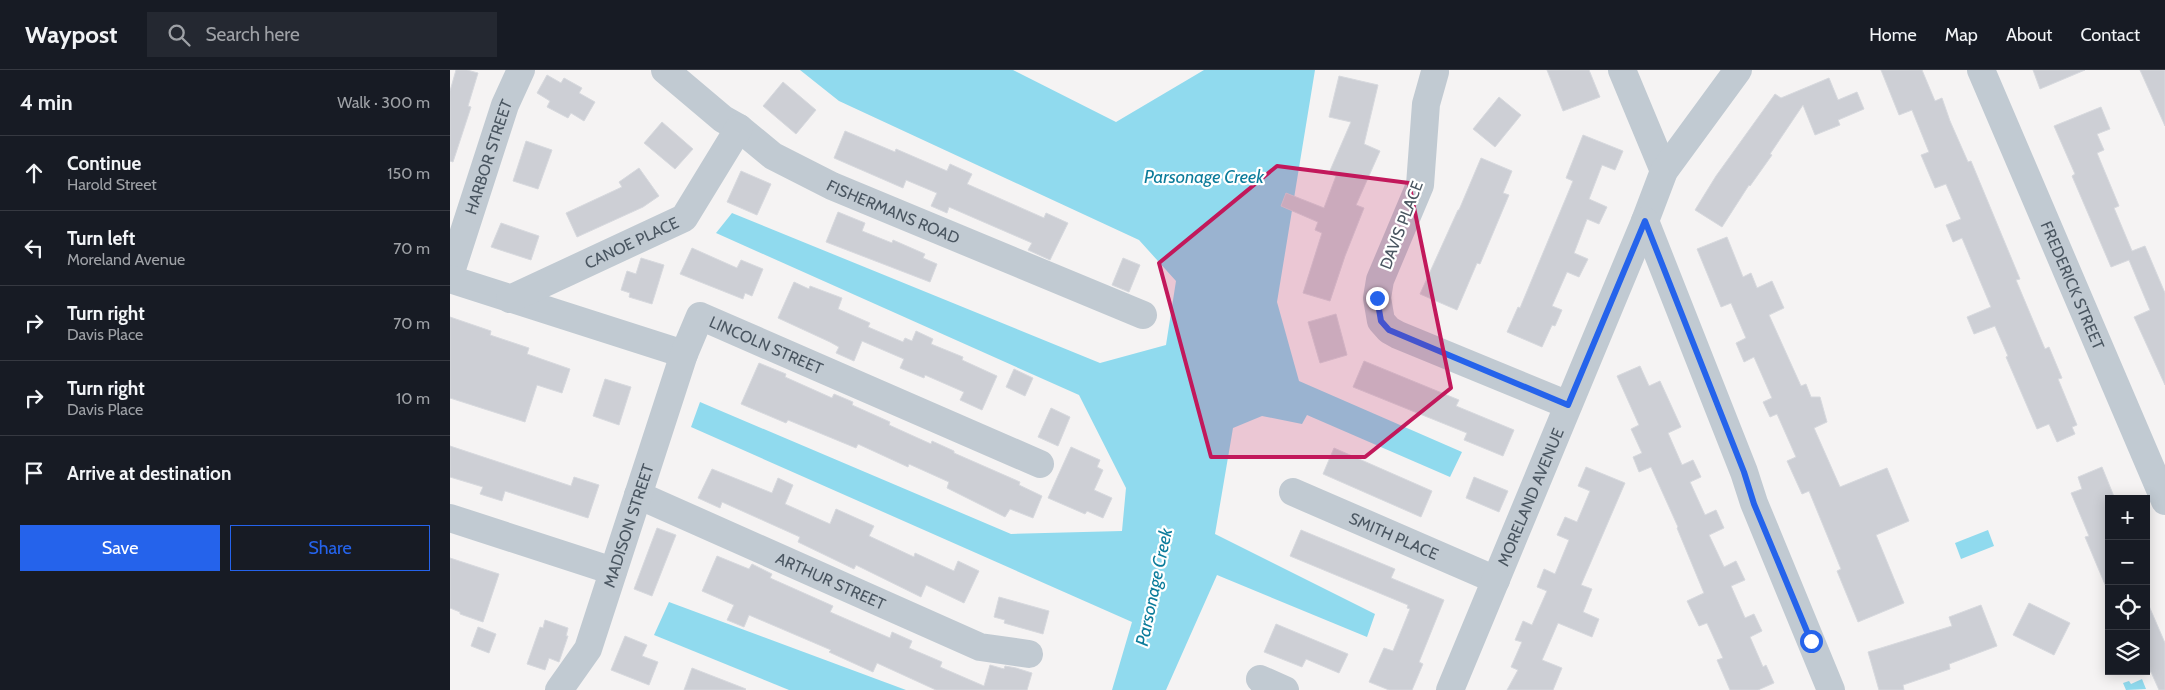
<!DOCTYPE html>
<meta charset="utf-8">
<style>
:root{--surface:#171b24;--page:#242831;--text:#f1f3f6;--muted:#9ea1a6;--line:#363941;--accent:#2563eb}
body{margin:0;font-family:Cabin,sans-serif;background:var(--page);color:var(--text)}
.controls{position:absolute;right:15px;bottom:15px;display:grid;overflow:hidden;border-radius:0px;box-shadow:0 2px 12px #0003}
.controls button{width:45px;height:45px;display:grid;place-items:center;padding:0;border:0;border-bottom:1px solid var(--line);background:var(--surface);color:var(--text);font:25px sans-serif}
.stop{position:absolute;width:15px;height:15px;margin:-11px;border:4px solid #2563eb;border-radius:50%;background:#fff}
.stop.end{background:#2563eb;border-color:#fff;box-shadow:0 1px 5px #0008}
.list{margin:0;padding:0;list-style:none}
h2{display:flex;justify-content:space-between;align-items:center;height:65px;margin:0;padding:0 20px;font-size:21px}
h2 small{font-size:16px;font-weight:400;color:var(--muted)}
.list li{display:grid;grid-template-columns:32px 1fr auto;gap:15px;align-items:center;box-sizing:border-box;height:75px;padding:0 20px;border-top:1px solid var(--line)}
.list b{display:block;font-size:19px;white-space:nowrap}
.list p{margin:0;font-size:16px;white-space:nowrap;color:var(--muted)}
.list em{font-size:16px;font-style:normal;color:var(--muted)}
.actions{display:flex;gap:10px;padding:15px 20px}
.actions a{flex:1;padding:11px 0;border:1px solid var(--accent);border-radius:0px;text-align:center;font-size:18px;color:var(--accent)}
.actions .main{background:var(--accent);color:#fff}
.icon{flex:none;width:28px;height:28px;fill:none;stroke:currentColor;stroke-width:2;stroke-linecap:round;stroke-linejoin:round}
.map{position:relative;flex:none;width:1715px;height:620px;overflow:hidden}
header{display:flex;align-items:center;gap:30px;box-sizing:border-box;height:70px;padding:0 25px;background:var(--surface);border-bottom:1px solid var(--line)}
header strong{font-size:24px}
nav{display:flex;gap:28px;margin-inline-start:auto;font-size:18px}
.search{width:350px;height:45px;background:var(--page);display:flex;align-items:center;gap:12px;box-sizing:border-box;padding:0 18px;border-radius:0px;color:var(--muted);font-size:19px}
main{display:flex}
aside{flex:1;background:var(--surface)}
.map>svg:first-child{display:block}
.water{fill:#90daee}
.building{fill:#cdcfd5;stroke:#d7d9de}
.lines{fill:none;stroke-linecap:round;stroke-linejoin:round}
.minor{stroke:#c1cad2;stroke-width:28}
.route{stroke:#2563eb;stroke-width:6}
.marked{fill:#c2185b;fill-opacity:0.2;stroke:#c2185b;stroke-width:4;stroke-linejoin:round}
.labels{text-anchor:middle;stroke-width:4.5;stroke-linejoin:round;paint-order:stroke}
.street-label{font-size:16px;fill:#4a5661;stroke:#fff}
.water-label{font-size:18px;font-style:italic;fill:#0c7c9b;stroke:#fff}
</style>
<header>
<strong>Waypost</strong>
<div class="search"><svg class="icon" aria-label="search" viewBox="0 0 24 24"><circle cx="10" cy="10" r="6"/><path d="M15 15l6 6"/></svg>Search here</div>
<nav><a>Home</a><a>Map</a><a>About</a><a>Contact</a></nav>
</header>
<main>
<aside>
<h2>4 min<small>Walk · 300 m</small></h2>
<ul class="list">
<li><svg class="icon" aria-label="ahead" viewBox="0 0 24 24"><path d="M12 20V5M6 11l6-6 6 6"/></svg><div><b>Continue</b><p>Harold Street</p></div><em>150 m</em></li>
<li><svg class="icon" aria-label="left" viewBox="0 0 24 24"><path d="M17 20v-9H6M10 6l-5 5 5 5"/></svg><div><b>Turn left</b><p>Moreland Avenue</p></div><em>70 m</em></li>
<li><svg class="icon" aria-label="right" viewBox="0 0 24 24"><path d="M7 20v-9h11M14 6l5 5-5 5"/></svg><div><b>Turn right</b><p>Davis Place</p></div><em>70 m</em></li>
<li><svg class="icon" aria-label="right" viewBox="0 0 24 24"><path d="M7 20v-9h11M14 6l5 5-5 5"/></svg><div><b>Turn right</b><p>Davis Place</p></div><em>10 m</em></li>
<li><svg class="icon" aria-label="arrive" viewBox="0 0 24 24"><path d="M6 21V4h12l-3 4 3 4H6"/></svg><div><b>Arrive at destination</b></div></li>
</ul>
<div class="actions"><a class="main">Save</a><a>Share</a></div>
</aside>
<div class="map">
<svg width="1715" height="620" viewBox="0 0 1715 620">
<rect width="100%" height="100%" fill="#f5f3f3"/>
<g class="water">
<polygon points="350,0 563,0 666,52 754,0 865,0 827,232 849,311 1012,382 1000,407 857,345 852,354 812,346 783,358 765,464 925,544 917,567 767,505 716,620 662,620 682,552 241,357 250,332 561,464 672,461 676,418 629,325 266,163 282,143 650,293 716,275 726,211 689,170 389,31"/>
<polygon points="1538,460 1544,476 1511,489 1505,473"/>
<polygon points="219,532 456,620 339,620 204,565"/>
<polygon points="1692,609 1696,619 1676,620 1673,613 1679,611 1681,614"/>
</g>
<g class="building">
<polygon points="6,0 17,0 28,3 18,36 21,37 3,92 0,91 0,21"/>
<polygon points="1097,0 1139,0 1150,27 1113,41"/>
<polygon points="1431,0 1472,0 1485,31 1492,28 1500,51 1518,92 1521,91 1570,209 1566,210 1595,279 1599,277 1612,308 1608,309 1627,355 1622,357 1625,364 1607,372 1599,354 1587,359 1556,287 1558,286 1545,256 1524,264 1517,247 1541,237 1512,168 1503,172 1496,155 1511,149 1496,114 1485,118 1471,85 1479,82 1462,40 1449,45"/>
<polygon points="1583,0 1635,0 1590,19"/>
<polygon points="1690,0 1715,0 1715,56"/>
<polygon points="97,5 111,13 114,8 132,18 129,23 145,32 134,51 121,43 118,48 97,37 100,31 87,23"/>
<polygon points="889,6 928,15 914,74 930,81 906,135 914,138 895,186 880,231 853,223 872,163 865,160 868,152 831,136 836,123 874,138 886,106 879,103 901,52 879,47"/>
<polygon points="1379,8 1388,30 1407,22 1414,39 1388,50 1390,55 1365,65 1353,35 1320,84 1322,85 1300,116 1299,115 1272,157 1245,140 1266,106 1325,24 1331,28"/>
<polygon points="333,12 366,40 346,64 313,36"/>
<polygon points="1049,27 1071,45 1045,77 1023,59"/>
<polygon points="1651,37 1660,59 1647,64 1654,80 1647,83 1669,136 1664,138 1682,181 1695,176 1715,223 1715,315 1684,247 1700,240 1679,190 1661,197 1622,106 1625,104 1604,56"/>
<polygon points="212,52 243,79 225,99 194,73"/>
<polygon points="395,61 445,82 446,79 497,101 500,94 522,104 517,114 594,148 596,143 618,153 600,190 578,180 582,173 499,137 497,143 481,136 487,123 456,110 453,118 384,88"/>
<polygon points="1133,65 1173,81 1165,100 1152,95 1139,129 1157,137 1149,154 1137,149 1124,183 1138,189 1129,207 1117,202 1102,236 1112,240 1105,256 1102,255 1092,277 1057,262 1068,237 1070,238 1123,111 1116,108"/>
<polygon points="76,71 102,80 88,119 63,111"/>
<polygon points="1031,88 1062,101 1053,123 1059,125 1030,194 1027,193 1007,240 970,224 1008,140 1009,140"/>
<polygon points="189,98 209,126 193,137 127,167 116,143 172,117 169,112"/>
<polygon points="291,101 321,114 307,145 277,132"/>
<polygon points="388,142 415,153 412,161 442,173 443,170 475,184 473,188 487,194 480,212 376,172"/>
<polygon points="51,153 89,166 81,190 41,177"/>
<polygon points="1277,167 1293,207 1301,203 1307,218 1322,211 1334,238 1319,245 1351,316 1356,314 1361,327 1370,327 1377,352 1364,358 1390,417 1437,398 1459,451 1426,465 1454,533 1408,552 1387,501 1391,499 1359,421 1352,424 1337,391 1346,387 1327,344 1320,347 1313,332 1322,328 1304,287 1294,292 1286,273 1296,268 1281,233 1271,237 1247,179"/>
<polygon points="242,178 287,198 291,190 313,199 302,226 295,223 293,229 230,204"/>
<polygon points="191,188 214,195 202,234 179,227 180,223 171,220 177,201 186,204"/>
<polygon points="673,188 690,195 679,222 662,215"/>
<polygon points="344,212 359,219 360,216 392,228 388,239 420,253 418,257 453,272 455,268 462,271 466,261 483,269 481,274 513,287 512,290 547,306 532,340 510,330 514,322 475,305 474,308 450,298 454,289 412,271 404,291 386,283 389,277 380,272 328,248"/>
<polygon points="886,244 897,285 870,293 858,252"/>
<polygon points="0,247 41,261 40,265 79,278 77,284 120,299 112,323 87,315 75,352 0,328"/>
<polygon points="914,291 1009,330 1006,336 1064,360 1053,386 1014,370 1017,363 903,317"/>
<polygon points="309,293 336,304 335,307 382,328 384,324 403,332 402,335 440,352 439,355 481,374 482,371 504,381 504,383 570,412 569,415 592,426 583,448 560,439 555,447 497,418 499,412 459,394 458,397 408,374 406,378 338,350 336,353 291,334"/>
<polygon points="1190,296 1199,316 1210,311 1231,357 1218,363 1232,395 1243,390 1251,407 1240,412 1255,445 1266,440 1274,458 1259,465 1274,497 1286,491 1295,510 1281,516 1295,548 1304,544 1312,561 1300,567 1313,597 1316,595 1324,613 1308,620 1280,620 1267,590 1273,588 1257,553 1249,556 1237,531 1254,523 1227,458 1228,457 1201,397 1189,402 1183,387 1192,383 1181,359 1189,355 1167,306"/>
<polygon points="564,299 583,308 575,326 556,317"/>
<polygon points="155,309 181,317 169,355 143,346"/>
<polygon points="601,338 620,347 608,376 588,367"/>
<polygon points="0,376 121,416 124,407 149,415 138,448 55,421 52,431 30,424 33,417 0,407"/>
<polygon points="621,377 650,390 647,397 653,400 644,420 662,428 653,448 637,441 635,444 598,428"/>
<polygon points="884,378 982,421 971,447 873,404"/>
<polygon points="1136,397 1175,413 1131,515 1142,519 1133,542 1149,549 1142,567 1108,553 1092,590 1112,598 1103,620 1057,620 1068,600 1061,597 1072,572 1065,570 1073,551 1082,555 1097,521 1087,517 1094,499 1105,504 1119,470 1107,465 1115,447 1127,452 1140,421 1128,416"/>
<polygon points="1652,397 1665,429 1659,429 1659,524 1635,467 1639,466 1621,423 1632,419 1628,407"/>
<polygon points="262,399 322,423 328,408 343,415 335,434 380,454 386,439 424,456 419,466 464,487 465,483 504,501 508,491 529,501 514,533 476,515 471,527 406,495 404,499 348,472 350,467 272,432 270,438 248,428"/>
<polygon points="1024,407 1058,421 1049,442 1016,428"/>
<polygon points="207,458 226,465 202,526 184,519"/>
<polygon points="851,460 945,499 941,508 994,530 969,592 973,594 962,620 939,620 919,612 934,578 943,581 960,539 957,538 958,535 840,486"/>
<polygon points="267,486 299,499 302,494 322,504 320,508 383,536 380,542 440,568 442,562 462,571 459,578 492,592 490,597 534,616 540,595 554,599 555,596 566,598 582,603 577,620 486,620 427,593 423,602 379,582 381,580 299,545 294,557 277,550 284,535 252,521"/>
<polygon points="0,488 49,504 33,552 10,544 10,542 0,538"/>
<polygon points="549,527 599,541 593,564 554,553 555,550 544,547"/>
<polygon points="1696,529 1715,573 1715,620 1709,620 1701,602 1696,604"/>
<polygon points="1579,533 1620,553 1604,585 1563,565"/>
<polygon points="1531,535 1547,576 1499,594 1500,599 1453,615 1454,620 1429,620 1418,582 1502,556 1499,547"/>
<polygon points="95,550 118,558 116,566 118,566 109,592 99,588 95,600 77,594 90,557 93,558"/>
<polygon points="826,554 898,584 889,603 856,589 852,597 814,582"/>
<polygon points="28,557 46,564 39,583 21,576"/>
<polygon points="175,566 197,575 192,586 208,592 199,615 161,600"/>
<polygon points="242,598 296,619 295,620 234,620"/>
</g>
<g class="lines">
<g class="minor">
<path id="s1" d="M215 0 273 49 289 58 323 86 382 116 693 245"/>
<polyline points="1172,0 1214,101"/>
<polyline points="1288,0 1214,101 1195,151 1294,402 1304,433 1381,620"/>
<path id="s2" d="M1531 0 1715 431"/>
<polyline points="985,2 976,34 970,115 930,210 927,228 931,251 939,260 948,265 1118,335"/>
<path id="s3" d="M0 205 55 35 71 0"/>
<polyline points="0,209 234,284"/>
<path id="s4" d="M60 229 234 148 289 58"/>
<path id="s5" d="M843 422 1046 510"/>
<path id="s6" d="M188 425 530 577 579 584"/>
<polyline points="0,448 163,501"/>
<polyline points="810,609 835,620"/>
<path id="s7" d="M109 620 138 579 234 284 250 246 590 394"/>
<path id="s8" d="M1000 620 1195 151"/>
</g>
</g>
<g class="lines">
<polyline class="route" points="927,228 931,251 939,260 1118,335 1195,151 1294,402 1304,434 1361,571"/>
</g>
<path class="marked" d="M827 96 959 113 1001 318 915 387H761L709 193Z"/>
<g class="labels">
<g class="street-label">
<text dy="6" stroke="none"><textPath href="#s3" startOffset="124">HARBOR STREET</textPath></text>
<text dy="6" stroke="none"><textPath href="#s1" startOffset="271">FISHERMANS ROAD</textPath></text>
<text transform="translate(951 155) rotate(-69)" y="6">DAVIS PLACE</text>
<text dy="6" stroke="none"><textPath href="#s4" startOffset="134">CANOE PLACE</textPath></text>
<text dy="6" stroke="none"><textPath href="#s2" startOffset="234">FREDERICK STREET</textPath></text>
<text dy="6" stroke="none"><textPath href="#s7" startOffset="474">LINCOLN STREET</textPath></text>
<text dy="6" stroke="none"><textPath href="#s8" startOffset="209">MORELAND AVENUE</textPath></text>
<text dy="6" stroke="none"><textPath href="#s7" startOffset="180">MADISON STREET</textPath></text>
<text dy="6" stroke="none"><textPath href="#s5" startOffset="110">SMITH PLACE</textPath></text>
<text dy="6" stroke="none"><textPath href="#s6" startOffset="211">ARTHUR STREET</textPath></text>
</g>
<g class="water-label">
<text x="754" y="113">Parsonage Creek</text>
<text transform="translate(704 517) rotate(-78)" y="6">Parsonage Creek</text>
</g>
</g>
</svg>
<div class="controls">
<button>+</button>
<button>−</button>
<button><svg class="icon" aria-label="locate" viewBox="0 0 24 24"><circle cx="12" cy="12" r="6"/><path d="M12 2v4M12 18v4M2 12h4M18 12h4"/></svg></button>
<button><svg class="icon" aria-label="layers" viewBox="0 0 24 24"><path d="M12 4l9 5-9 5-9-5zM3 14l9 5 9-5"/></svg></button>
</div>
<div class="stop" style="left:1361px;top:571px"></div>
<div class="stop end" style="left:927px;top:228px"></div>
</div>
</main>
